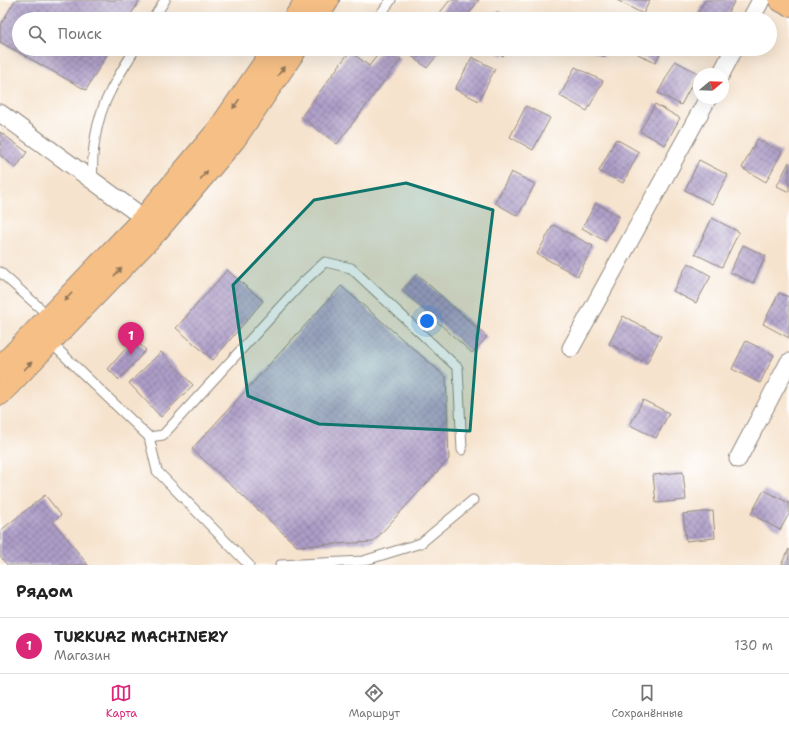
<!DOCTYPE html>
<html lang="ru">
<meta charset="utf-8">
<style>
:root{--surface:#fff;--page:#f6f6f6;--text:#222;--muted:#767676;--line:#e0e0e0;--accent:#db2777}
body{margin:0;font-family:"Shantell Sans",sans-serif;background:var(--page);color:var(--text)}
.compass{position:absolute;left:693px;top:68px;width:36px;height:36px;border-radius:50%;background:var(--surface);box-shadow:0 4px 16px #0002;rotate:71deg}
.you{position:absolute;left:427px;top:321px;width:14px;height:14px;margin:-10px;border:3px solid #fff;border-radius:50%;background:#1a73e8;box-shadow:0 0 0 6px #1a73e833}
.badge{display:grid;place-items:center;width:26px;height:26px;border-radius:50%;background:var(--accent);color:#fff;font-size:13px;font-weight:700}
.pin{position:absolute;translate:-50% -33px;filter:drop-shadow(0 1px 2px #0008)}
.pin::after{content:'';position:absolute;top:21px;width:14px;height:12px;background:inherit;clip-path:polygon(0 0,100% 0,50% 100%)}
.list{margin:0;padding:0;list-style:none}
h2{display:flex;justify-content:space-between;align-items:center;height:52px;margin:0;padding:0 16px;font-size:17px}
h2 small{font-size:13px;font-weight:400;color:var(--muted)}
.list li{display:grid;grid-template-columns:26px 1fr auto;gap:12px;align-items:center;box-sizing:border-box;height:56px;padding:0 16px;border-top:1px solid var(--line)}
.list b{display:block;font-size:15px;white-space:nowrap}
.list p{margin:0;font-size:13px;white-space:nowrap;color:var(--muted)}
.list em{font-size:13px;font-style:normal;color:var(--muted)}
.icon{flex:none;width:22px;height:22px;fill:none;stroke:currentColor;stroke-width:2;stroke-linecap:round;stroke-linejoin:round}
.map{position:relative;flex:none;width:789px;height:565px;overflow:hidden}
.search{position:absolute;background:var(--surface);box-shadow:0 4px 16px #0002;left:12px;right:12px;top:12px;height:44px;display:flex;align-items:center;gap:10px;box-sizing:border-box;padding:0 14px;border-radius:22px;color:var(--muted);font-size:15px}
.sheet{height:108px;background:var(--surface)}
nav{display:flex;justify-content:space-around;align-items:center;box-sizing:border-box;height:56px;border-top:1px solid var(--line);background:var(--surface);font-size:11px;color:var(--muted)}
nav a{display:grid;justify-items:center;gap:2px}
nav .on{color:var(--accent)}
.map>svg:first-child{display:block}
.building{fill:url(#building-cross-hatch)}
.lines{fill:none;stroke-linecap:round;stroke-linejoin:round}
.service-casing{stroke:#90877c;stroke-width:11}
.minor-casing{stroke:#90877c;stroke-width:19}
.primary-casing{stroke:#90877c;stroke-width:24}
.trunk-casing{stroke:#90877c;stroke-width:24}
.service{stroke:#fff;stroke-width:9}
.minor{stroke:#fff;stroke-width:17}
.primary{stroke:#f5bf86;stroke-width:22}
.trunk{stroke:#f5bf86;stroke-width:22}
.oneway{fill:#907558}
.marked{fill:#0f766e;fill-opacity:0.2;stroke:#0f766e;stroke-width:3;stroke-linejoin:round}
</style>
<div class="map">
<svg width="789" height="565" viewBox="0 0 789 565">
<defs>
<pattern id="building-cross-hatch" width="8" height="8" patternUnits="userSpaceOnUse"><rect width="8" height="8" fill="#ad9dc7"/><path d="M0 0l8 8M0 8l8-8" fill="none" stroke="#8d80a2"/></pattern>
</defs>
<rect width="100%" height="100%" fill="#fff"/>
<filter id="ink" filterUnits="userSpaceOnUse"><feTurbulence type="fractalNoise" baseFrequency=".025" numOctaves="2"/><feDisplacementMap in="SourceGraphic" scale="8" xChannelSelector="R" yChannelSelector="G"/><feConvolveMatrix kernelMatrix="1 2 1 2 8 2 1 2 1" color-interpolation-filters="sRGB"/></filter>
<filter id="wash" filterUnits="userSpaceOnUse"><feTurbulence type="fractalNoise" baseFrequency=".012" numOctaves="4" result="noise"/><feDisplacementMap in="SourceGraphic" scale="16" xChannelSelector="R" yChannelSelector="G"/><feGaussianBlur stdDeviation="0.9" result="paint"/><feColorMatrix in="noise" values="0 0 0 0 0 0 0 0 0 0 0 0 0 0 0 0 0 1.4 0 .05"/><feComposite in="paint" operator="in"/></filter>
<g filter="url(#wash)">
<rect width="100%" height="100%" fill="#f6e3cd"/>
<g id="blocks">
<g class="building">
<polygon points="15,0 140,0 128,19 19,19 19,49 110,49 86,90 0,42 0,26"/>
<polygon points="450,0 479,0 465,19 435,19"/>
<polygon points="617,0 650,0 643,14"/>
<polygon points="705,0 735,0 725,19 709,19 698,13"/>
<polygon points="496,12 510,19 492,19"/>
<polygon points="382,49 388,49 401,59 337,144 301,117 350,51 369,66"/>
<polygon points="412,49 442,49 427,68 409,54"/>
<polygon points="491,49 507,49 503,56"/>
<polygon points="589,49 608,49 604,57"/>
<polygon points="629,49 662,49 655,63"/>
<polygon points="472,57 495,69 479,101 455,89"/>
<polygon points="675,61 698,73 681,105 658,93"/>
<polygon points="575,67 603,81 587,111 560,96"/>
<polygon points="655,104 680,118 665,145 640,131"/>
<polygon points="526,106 550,118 533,150 510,137"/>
<polygon points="0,132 27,152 16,168 0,155"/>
<polygon points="616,139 639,152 623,183 599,171"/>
<polygon points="757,139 782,152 766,182 742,168"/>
<polygon points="699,160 728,175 712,204 685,190"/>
<polygon points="789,162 789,192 777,186"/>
<polygon points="511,172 535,184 518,216 495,203"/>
<polygon points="596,203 619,216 605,241 582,228"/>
<polygon points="712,218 739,232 722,267 695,254"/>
<polygon points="553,225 593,246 578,276 537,254"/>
<polygon points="743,245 766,256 753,283 730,272"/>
<polygon points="688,263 711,276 696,303 673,291"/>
<polygon points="227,270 263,301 213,360 176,328"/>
<polygon points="417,274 487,337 472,353 402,290"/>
<polygon points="341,286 446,377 449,459 373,542 297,546 192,449"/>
<polygon points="779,293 789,297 789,338 763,324"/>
<polygon points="623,316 661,336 647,363 609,344"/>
<polygon points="134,339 146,350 119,380 108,369"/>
<polygon points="746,341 774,355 760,383 732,369"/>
<polygon points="161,352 193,385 161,417 129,383"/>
<polygon points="643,400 669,413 656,438 630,425"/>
<polygon points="683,472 686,500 656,503 653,475"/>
<polygon points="764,490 789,503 789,514 780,530 751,514"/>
<polygon points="45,495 61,515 53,521 88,565 7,565 0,556 0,531"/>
<polygon points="713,511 715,538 686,541 683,514"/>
<polygon points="789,549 789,565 785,565 782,563"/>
</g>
</g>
</g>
<g filter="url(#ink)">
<use href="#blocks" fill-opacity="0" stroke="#90877c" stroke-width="1"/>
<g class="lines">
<defs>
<g id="service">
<polyline points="153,19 165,0"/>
<polyline points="377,19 391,0"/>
<path d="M93 181C91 154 96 119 109 94 116 79 126 64 135 49"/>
<polyline points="0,272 50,317"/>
<polyline points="50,342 149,437 163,435 303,282 325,262 351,268 458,368 462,450"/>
<polyline points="149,437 157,471 249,565"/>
<polyline points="280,565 363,561 421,543 473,500"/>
</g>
<g id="minor">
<polyline points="751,19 761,0"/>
<polyline points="721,74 734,49"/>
<polyline points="0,113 144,218"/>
<polyline points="571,348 708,98"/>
<polyline points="738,459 789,362"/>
</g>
<polyline id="primary" points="780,0 789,5"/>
<g id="trunk">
<polyline points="294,19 307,0"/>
<polyline points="316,19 328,0"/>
<polyline points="0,368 144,218 219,129 274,49"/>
<polyline points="0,394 157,231 234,140 296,49"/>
</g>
</defs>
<use href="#service" class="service-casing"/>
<use href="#minor" class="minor-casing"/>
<use href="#primary" class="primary-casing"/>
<use href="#trunk" class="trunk-casing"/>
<use href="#service" class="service"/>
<use href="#minor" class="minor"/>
<use href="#primary" class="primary"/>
<use href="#trunk" class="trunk"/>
</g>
<defs><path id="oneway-solid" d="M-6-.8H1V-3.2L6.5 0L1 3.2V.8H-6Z"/></defs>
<g class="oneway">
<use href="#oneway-solid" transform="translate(281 71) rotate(-55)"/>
<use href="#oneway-solid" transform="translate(236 104) rotate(125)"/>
<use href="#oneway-solid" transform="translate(204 175) rotate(-50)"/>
<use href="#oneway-solid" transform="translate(118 272) rotate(-46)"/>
<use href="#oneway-solid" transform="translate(68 297) rotate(134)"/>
<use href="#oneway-solid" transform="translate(28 366) rotate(-46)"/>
</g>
</g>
<path class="marked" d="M406 183 493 210 477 339 470 431 319 424 248 396 233 285 314 200Z"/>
</svg>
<svg class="compass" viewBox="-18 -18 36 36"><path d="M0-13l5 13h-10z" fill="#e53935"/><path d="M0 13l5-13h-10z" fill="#767676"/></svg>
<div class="you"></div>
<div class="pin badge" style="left:131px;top:355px">1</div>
<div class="search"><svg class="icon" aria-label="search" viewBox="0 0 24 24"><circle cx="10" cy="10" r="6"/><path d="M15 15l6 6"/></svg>Поиск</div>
</div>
<section class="sheet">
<h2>Рядом<small></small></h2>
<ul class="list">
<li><span class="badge">1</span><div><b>TURKUAZ MACHINERY</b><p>Магазин</p></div><em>130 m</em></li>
</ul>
</section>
<nav>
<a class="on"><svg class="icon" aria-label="map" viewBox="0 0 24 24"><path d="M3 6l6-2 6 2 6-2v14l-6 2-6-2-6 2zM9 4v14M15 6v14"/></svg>Карта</a>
<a><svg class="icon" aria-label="directions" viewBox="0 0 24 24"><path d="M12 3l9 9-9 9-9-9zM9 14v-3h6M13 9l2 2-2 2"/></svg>Маршрут</a>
<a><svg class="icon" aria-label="saved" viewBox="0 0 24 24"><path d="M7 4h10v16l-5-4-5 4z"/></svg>Сохранённые</a>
</nav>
